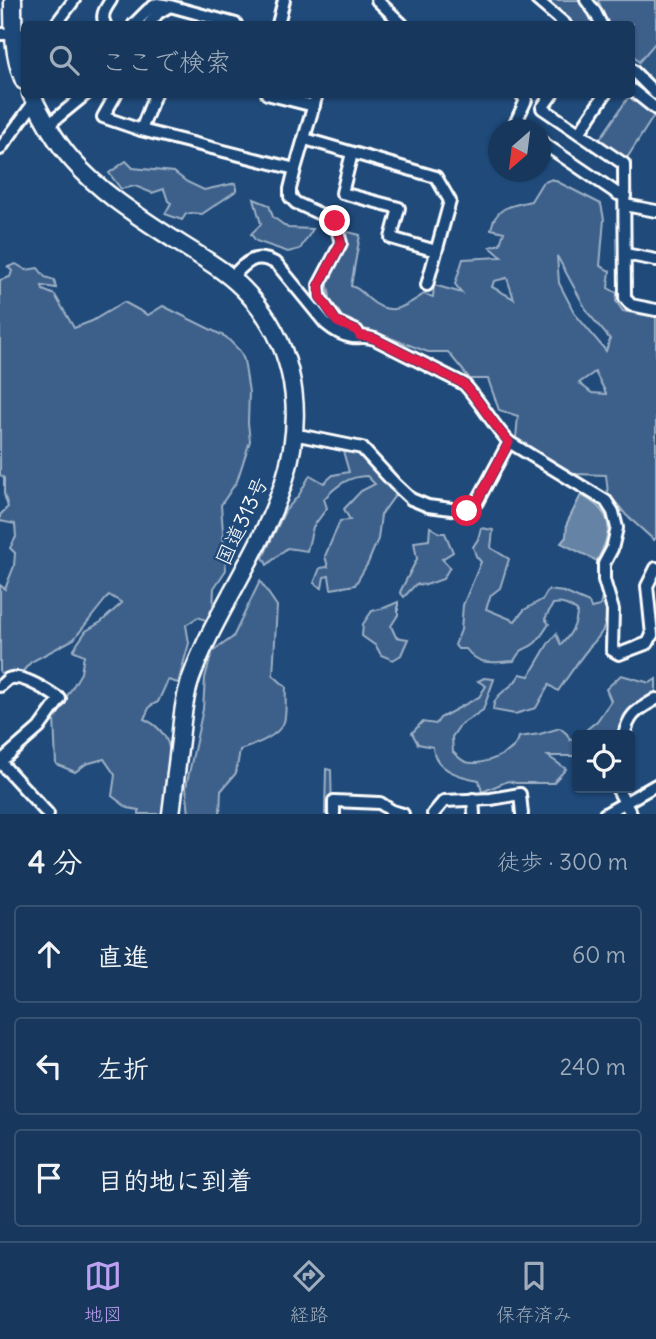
<!DOCTYPE html>
<html lang="ja">
<meta charset="utf-8">
<style>
:root{--surface:#17385c;--page:#244365;--text:#f1f3f6;--muted:#9eacbb;--line:#365272;--accent:#bca0f2}
body{margin:0;font-family:Delius,"Klee One",sans-serif;background:var(--page);color:var(--text)}
.controls{position:absolute;right:21px;bottom:21px;display:grid;overflow:hidden;border-radius:7px;box-shadow:0 2px 5px #0004}
.controls button{width:63px;height:63px;display:grid;place-items:center;padding:0;border:0;border-bottom:2px solid var(--line);background:var(--surface);color:var(--text);font:35px sans-serif}
.compass{position:absolute;left:488px;top:119px;width:63px;height:63px;border-radius:50%;background:var(--surface);box-shadow:0 2px 5px #0004;rotate:208deg}
.stop{position:absolute;width:21px;height:21px;margin:-16px;border:5px solid #e11d48;border-radius:50%;background:#fff}
.stop.end{background:#e11d48;border-color:#fff;box-shadow:0 2px 7px #0008}
.list{margin:0;padding:0;list-style:none}
h2{display:flex;justify-content:space-between;align-items:center;height:91px;margin:0;padding:0 28px;font-size:30px}
h2 small{font-size:23px;font-weight:400;color:var(--muted)}
.list li{display:grid;grid-template-columns:46px 1fr auto;gap:21px;align-items:center;box-sizing:border-box;height:98px;margin:0 14px 14px;padding:0 14px;border:2px solid var(--line);border-radius:7px}
.list b{display:block;font-size:26px;white-space:nowrap}
.list em{font-size:23px;font-style:normal;color:var(--muted)}
.icon{flex:none;width:38px;height:38px;fill:none;stroke:currentColor;stroke-width:2;stroke-linecap:round;stroke-linejoin:round}
.map{position:relative;flex:none;width:656px;height:814px;overflow:hidden}
.search{position:absolute;background:var(--surface);box-shadow:0 2px 5px #0004;left:21px;right:21px;top:21px;height:77px;display:flex;align-items:center;gap:18px;box-sizing:border-box;padding:0 24px;border-radius:7px;color:var(--muted);font-size:26px}
.sheet{height:427px;background:var(--surface)}
nav{display:flex;justify-content:space-around;align-items:center;box-sizing:border-box;height:98px;border-top:2px solid var(--line);background:var(--surface);font-size:19px;color:var(--muted)}
nav a{display:grid;justify-items:center;gap:4px}
nav .on{color:var(--accent)}
.map>svg:first-child{display:block}
.built{fill:#2e5683}
.green{fill:#3c618b;stroke:#9eb0c5;stroke-width:2;fill-rule:evenodd}
.water{fill:#6583a4;stroke:#a3b5c8;stroke-width:2}
.lines{fill:none;stroke-linecap:round;stroke-linejoin:round}
.minor-casing{stroke:#fff;stroke-width:16}
.highway-casing{stroke:#fff;stroke-width:21}
.minor{stroke:#1f4a7a;stroke-width:10}
.highway{stroke:#1f4a7a;stroke-width:16}
.route{stroke:#e11d48;stroke-width:9}
.labels{text-anchor:middle;stroke-width:5;stroke-linejoin:round;paint-order:stroke}
.street-label{font-size:21px;fill:#fff;stroke:#1f4a7a}
</style>
<div class="map">
<svg width="656" height="814" viewBox="0 0 656 814">
<rect width="100%" height="100%" fill="#1f4a7a"/>
<filter id="ink" filterUnits="userSpaceOnUse"><feTurbulence type="fractalNoise" baseFrequency=".0143" numOctaves="2"/><feDisplacementMap in="SourceGraphic" scale="14" xChannelSelector="R" yChannelSelector="G"/><feConvolveMatrix kernelMatrix="1 2 1 2 8 2 1 2 1" color-interpolation-filters="sRGB"/></filter>
<g filter="url(#ink)">
<polygon class="built" points="590,0 656,0 656,86 632,62 632,24 603,24"/>
<g class="green">
<polygon points="546,0 584,0 598,24 574,24"/>
<polygon points="598,0 656,0 656,42 639,62 632,53 632,24 608,24"/>
<polygon points="630,95 655,114 625,161 598,142"/>
<polygon points="126,161 133,168 174,172 187,182 204,190 236,183 236,191 202,214 192,213 186,214 182,220 165,214 171,203 168,201 164,189 152,193 135,186 121,189 109,173"/>
<path d="M552 179 601 204 604 219 600 266 610 271 608 288 617 293 616 301 623 311 656 317V538L654 540 626 515 608 493 606 475 574 474 516 438 518 416 499 410 488 379H470L448 352H428L369 330 356 328 339 317 332 308 327 281 348 232 360 235 351 286C361 289 362 293 369 299 391 318 404 307 424 294L433 297 434 285 462 293 455 284 463 259 502 257 490 247 500 244 504 232 491 229C496 206 511 206 531 201L542 183ZM557 256 588 313 610 339 606 351 575 314 559 283ZM507 278 514 299 492 287 494 281ZM595 372 606 393V394L592 393 579 383Z"/>
<polygon points="254,199 269,205 273,217 288,228 313,229 300,249 288,252 256,241 251,234 261,224"/>
<path d="M16 264 26 270 38 268 45 277 54 280 56 288 42 286 43 290 55 295 74 328 92 321 124 302 148 315 163 306 226 337 240 351 244 360 249 392 248 423 250 441 237 481 221 505 226 570 214 588 213 610 208 621 198 617 186 625 189 643 178 683 168 680 158 702 150 706 144 719C156 724 166 734 169 747 172 757 165 801 164 814H139V810L128 808 112 796 115 775 104 759 86 764 75 772 56 764 54 718 81 673 84 655 73 650 86 631 101 622 122 603 109 595 74 639 31 662 23 671 4 675 0 672V585L5 589 14 566 15 553 10 548 16 537 15 524 0 521V515L8 507 4 494V478L0 475V280L10 277 12 271 8 267Z"/>
<path d="M343 451 362 454 396 494 381 515 378 539 368 563 355 585 331 589 329 576 324 577 322 588 314 583 320 568 328 567 325 556 340 521 350 520 344 509 361 491 375 484 367 476C349 476 336 486 324 499L327 508 313 527 307 551 287 548 267 565 263 557 285 511 299 495 310 475 324 483 333 475 349 472Z"/>
<polygon points="430,527 440,533 445,533 453,552 442,559 450,567 443,579 426,585 416,584 404,597 400,592 417,559 414,542 429,540"/>
<path d="M481 528 493 530 491 548 509 559 500 588 491 595 486 609 515 621 524 610 543 599 548 590 564 592 589 603 591 608 600 606 603 593C609 611 609 626 595 641 594 643 589 646 588 649 577 662 568 677 558 691L549 685 536 708 515 714 493 710C494 690 513 691 520 674L529 676 548 644 556 634 561 645C570 635 577 625 577 611 569 606 563 602 553 604L545 619 549 624C545 630 540 638 535 643 524 652 523 645 514 661 493 662 480 667 466 649H458L455 645 461 630 463 605 481 562 476 556 473 547 478 539Z"/>
<path d="M260 581 277 606 273 675 286 687C285 698 287 712 284 722 278 737 254 745 240 750L236 773 221 791 220 814H189L186 787 203 709 205 678 212 652 233 637Z"/>
<polygon points="398,602 398,615 391,626 396,637 408,639 401,655 393,660 381,655 376,646 362,636 363,624 372,611 384,608"/>
<polygon points="621,675 650,683 656,679 656,694 626,713 619,735 580,735 597,721 611,701 606,689"/>
<path d="M484 678 494 679 483 710 460 725 452 737 453 752C456 755 462 761 466 762 481 767 516 753 519 737L540 734 560 728 567 734 570 740 577 737V756H548L566 769 553 783H516L508 781 482 792 479 780C460 777 434 770 433 747L418 744 412 733 422 722 436 724 440 718 479 697 486 686 478 681Z"/>
<polygon points="326,769 331,770 332,814 325,814"/>
</g>
<path class="water" d="M581 495C615 514 613 528 597 561L561 543 566 537 567 523Z"/>
<g class="lines">
<defs>
<g id="minor">
<polyline points="377,0 402,24"/>
<polyline points="537,0 565,24"/>
<polyline points="586,0 595,12 601,24"/>
<polyline points="56,24 74,0"/>
<path d="M105 24C100 15 106 8 111 0"/>
<polyline points="134,24 148,10 157,4 170,6"/>
<polyline points="149,24 158,13 170,6 236,24"/>
<polyline points="278,24 284,0"/>
<polyline points="0,34 24,34"/>
<polyline points="632,70 656,94"/>
<polyline points="632,90 656,109"/>
<polyline points="116,94 103,117 141,130 295,169"/>
<polyline points="267,94 314,106"/>
<polyline points="317,94 295,169 290,189 290,197 296,203 335,221 341,243 319,285 320,297 337,322 357,331 360,336"/>
<polyline points="521,94 526,100 515,124 524,130"/>
<polyline points="552,94 542,108 624,164 625,298 631,305 656,310"/>
<polyline points="47,126 86,94"/>
<polyline points="141,130 155,94"/>
<polyline points="579,133 605,94"/>
<polyline points="305,139 436,177 450,201 427,285"/>
<polyline points="540,141 618,194 625,196"/>
<polyline points="0,149 30,108"/>
<polyline points="352,153 342,193 399,208 391,238 436,251"/>
<polyline points="625,205 656,211"/>
<polyline points="625,254 656,260"/>
<path d="M231 278C247 261 255 252 277 264L326 324C333 330 343 336 352 337 363 338 364 335 375 339L464 384C481 402 492 424 509 442L606 501 613 512 617 528 612 549 604 564V580L613 610 612 650 619 654 648 643 652 635 647 586 656 568"/>
<polyline points="295,436 303,436 362,448 395,484 411,499 428,506 467,511 477,502 509,442"/>
<path d="M0 686C1 685 7 680 8 679 22 673 49 692 60 699L39 728 0 762"/>
<path d="M624 735C630 712 637 711 656 699"/>
<polyline points="0,762 48,814"/>
<polyline points="617,788 631,814"/>
<polyline points="473,799 474,814"/>
<polyline points="334,814 334,801 380,803 392,811 403,814"/>
<polyline points="433,814 444,801 491,799 520,794 522,814"/>
<polyline points="605,814 656,785"/>
</g>
<g id="highway">
<path d="M13 0C13 27 13 56 24 81"/>
<path d="M31 94C43 118 55 141 73 161 101 193 138 216 173 239 199 256 228 271 249 295 270 318 283 343 290 373 317 487 227 578 191 678 184 698 182 720 180 740 177 765 174 789 171 814"/>
</g>
</defs>
<use href="#minor" class="minor-casing"/>
<use href="#highway" class="highway-casing"/>
<use href="#minor" class="minor"/>
<use href="#highway" class="highway"/>
</g>
</g>
<g class="lines" filter="url(#ink)">
<path class="route" d="M335 221 341 243 319 285 320 297 337 322 357 331 360 336H365L375 339 464 384C481 402 492 424 509 442L477 502 467 511"/>
</g>
<g class="labels">
<g class="street-label">
<text transform="translate(242 521) rotate(-65)" y="7">国道313号</text>
</g>
</g>
</svg>
<div class="controls">
<button><svg class="icon" aria-label="locate" viewBox="0 0 24 24"><circle cx="12" cy="12" r="6"/><path d="M12 2v4M12 18v4M2 12h4M18 12h4"/></svg></button>
</div>
<svg class="compass" viewBox="-18 -18 36 36"><path d="M0-13l5 13h-10z" fill="#e53935"/><path d="M0 13l5-13h-10z" fill="#9eacbb"/></svg>
<div class="stop" style="left:467px;top:511px"></div>
<div class="stop end" style="left:335px;top:221px"></div>
<div class="search"><svg class="icon" aria-label="search" viewBox="0 0 24 24"><circle cx="10" cy="10" r="6"/><path d="M15 15l6 6"/></svg>ここで検索</div>
</div>
<section class="sheet">
<h2>4 分<small>徒歩 · 300 m</small></h2>
<ul class="list">
<li><svg class="icon" aria-label="ahead" viewBox="0 0 24 24"><path d="M12 20V5M6 11l6-6 6 6"/></svg><div><b>直進</b></div><em>60 m</em></li>
<li><svg class="icon" aria-label="left" viewBox="0 0 24 24"><path d="M17 20v-9H6M10 6l-5 5 5 5"/></svg><div><b>左折</b></div><em>240 m</em></li>
<li><svg class="icon" aria-label="arrive" viewBox="0 0 24 24"><path d="M6 21V4h12l-3 4 3 4H6"/></svg><div><b>目的地に到着</b></div></li>
</ul>
</section>
<nav>
<a class="on"><svg class="icon" aria-label="map" viewBox="0 0 24 24"><path d="M3 6l6-2 6 2 6-2v14l-6 2-6-2-6 2zM9 4v14M15 6v14"/></svg>地図</a>
<a><svg class="icon" aria-label="directions" viewBox="0 0 24 24"><path d="M12 3l9 9-9 9-9-9zM9 14v-3h6M13 9l2 2-2 2"/></svg>経路</a>
<a><svg class="icon" aria-label="saved" viewBox="0 0 24 24"><path d="M7 4h10v16l-5-4-5 4z"/></svg>保存済み</a>
</nav>
